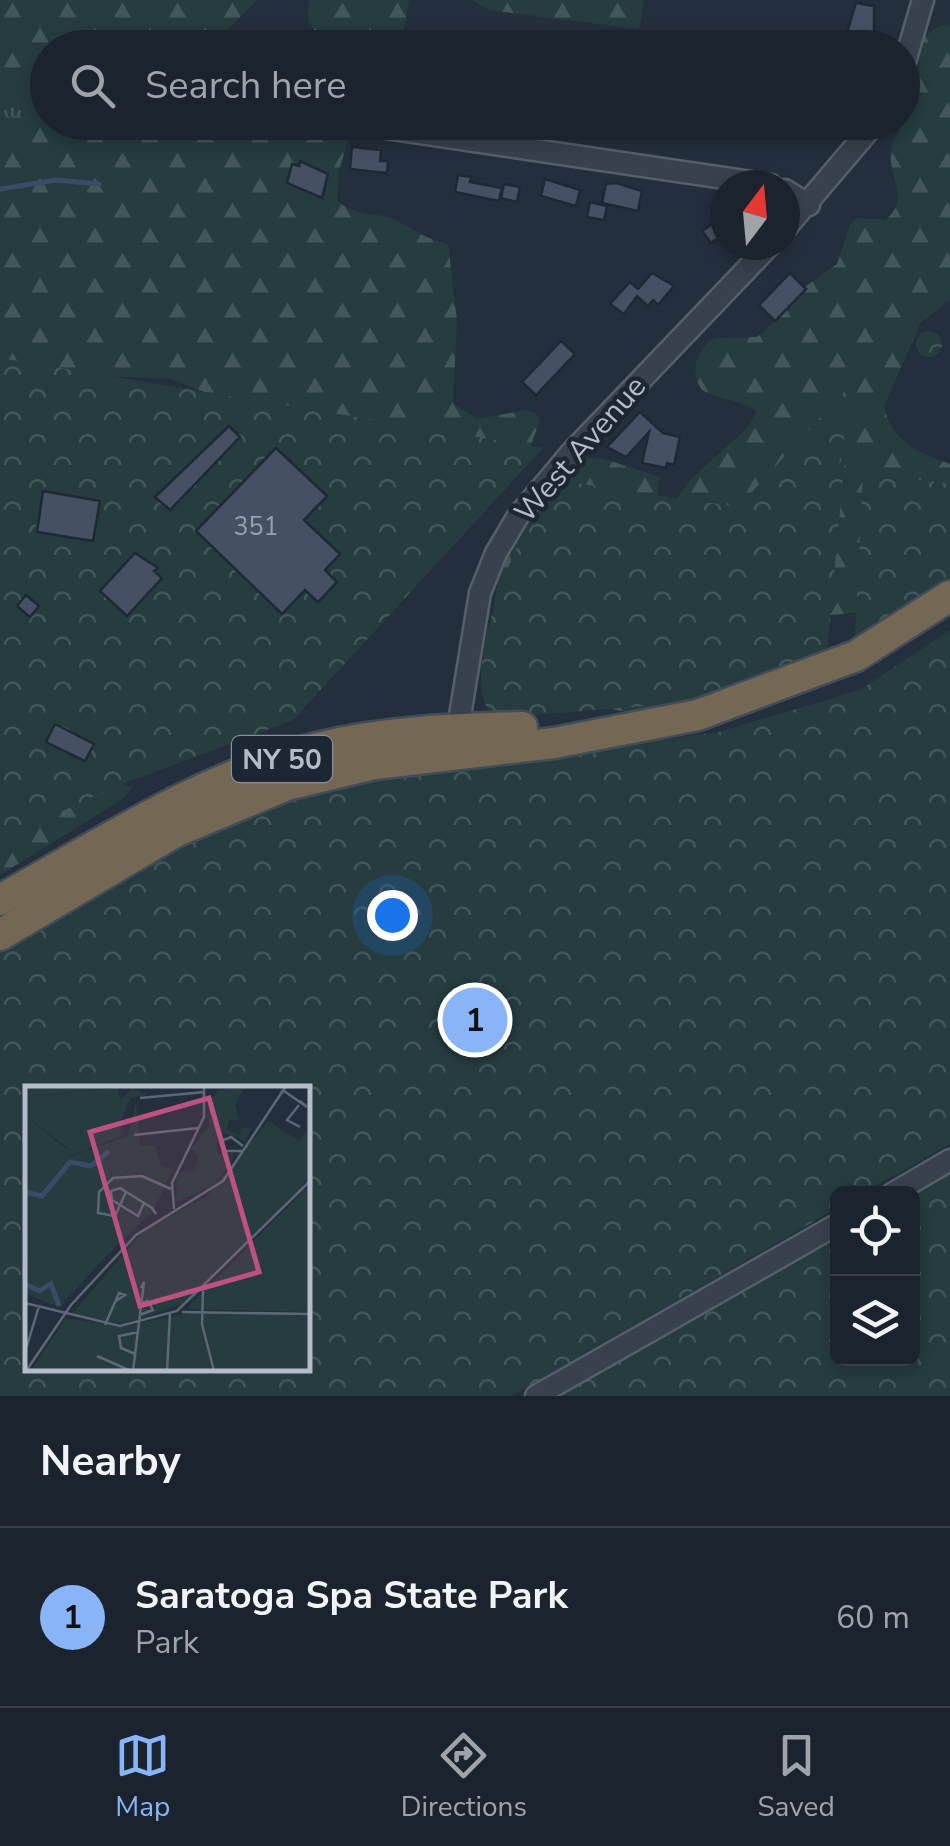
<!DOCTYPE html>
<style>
:root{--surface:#1b232e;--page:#242b36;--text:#f1f3f6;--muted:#a0a4aa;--line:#39404a;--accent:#8ab4f8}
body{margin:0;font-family:"Nunito Sans",sans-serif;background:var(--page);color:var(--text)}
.controls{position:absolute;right:30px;bottom:30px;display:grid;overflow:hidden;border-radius:15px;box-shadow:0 5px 15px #0003}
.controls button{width:90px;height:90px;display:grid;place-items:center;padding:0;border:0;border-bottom:2px solid var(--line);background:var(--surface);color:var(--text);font:50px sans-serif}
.compass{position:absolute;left:710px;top:170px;width:90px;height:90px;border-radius:50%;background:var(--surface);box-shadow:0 5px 15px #0003;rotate:16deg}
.you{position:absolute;left:392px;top:915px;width:35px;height:35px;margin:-25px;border:8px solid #fff;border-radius:50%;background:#1a73e8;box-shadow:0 0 0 15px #1a73e833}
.badge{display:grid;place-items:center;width:65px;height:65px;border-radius:50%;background:var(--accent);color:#111;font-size:32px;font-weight:700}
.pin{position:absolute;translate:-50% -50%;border:5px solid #fff;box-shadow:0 2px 10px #0006}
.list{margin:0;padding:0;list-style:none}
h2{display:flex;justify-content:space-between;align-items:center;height:130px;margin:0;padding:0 40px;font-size:42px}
h2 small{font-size:32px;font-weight:400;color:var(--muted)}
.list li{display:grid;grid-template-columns:65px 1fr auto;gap:30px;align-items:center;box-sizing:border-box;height:180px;padding:0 40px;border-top:2px solid var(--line)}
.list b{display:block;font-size:38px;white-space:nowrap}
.list p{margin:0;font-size:32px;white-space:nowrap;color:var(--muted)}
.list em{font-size:32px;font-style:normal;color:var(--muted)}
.icon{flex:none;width:55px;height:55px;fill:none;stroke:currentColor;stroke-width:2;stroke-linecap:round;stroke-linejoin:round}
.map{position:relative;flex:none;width:950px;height:1396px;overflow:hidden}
.search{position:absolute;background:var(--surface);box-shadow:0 5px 15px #0003;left:30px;right:30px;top:30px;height:110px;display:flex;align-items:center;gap:25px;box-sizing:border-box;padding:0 35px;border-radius:55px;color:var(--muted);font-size:38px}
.sheet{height:310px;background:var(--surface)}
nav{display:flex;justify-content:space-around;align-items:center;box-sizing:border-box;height:140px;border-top:2px solid var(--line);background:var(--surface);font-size:28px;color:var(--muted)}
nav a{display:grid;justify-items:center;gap:5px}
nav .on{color:var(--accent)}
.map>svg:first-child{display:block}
.grass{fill:url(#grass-tufts)}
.forest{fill:url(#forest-firs)}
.park{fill:url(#park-crowns);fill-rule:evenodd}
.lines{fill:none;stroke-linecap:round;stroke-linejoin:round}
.stream{stroke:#394c67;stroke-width:5}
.building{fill:#455162;stroke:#1f2835;stroke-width:2.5}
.minor-casing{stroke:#565f6c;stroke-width:25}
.highway-casing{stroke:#434c59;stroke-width:35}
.minor{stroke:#38414e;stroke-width:20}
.highway{stroke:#746855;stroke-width:30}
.labels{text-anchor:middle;stroke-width:9;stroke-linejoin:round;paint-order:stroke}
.number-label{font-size:25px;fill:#98a1af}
.shield{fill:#1d2633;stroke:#878f9c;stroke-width:2.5}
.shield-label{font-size:28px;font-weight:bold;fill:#b4bcc9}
.street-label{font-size:30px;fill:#b4bcc9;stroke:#1d2633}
.inset-river{fill:none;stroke:#394c67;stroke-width:5}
.inset-road{fill:none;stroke:#5e6776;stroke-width:2.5}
.view{fill:#bd5182;fill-opacity:0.15;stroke:#bd5182;stroke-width:5}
.inset-edge{fill:none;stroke:#b4bcc9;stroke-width:5}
</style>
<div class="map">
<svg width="950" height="1396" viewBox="0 0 950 1396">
<defs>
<pattern id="grass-tufts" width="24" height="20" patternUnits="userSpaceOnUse" patternTransform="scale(2.5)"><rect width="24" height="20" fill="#263c3f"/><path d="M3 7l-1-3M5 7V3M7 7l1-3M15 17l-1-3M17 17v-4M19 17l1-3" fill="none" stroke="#435659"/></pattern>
<pattern id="forest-firs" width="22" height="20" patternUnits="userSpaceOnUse" patternTransform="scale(2.5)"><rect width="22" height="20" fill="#263c3f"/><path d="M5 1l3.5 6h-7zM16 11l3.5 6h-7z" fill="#435659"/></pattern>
<pattern id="park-crowns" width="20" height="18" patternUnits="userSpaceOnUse" patternTransform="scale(2.5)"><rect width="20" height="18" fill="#263c3f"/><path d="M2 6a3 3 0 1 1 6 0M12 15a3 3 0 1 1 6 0" fill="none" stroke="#435659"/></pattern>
</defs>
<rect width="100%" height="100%" fill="#242f3e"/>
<polygon class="grass" points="47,66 47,112 0,118 0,69"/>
<g class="forest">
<polygon points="0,0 257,0 218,39 203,47 48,48 47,66 0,69"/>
<polygon points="309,0 409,0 401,47 326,47 308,21"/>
<polygon points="472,0 643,0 644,1 639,29 489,10"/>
<path d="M950 24V300L921 322 884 406C890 439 919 454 950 464V579L871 611 831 615 824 622 652 709 621 711 591 705 630 562 691 479 746 429 757 412C743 400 719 400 702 390 689 372 696 349 715 338L756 337 764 332 798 292 837 264 850 225 857 218 885 220C912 200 887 176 891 149 893 134 914 112 917 93 920 76 916 54 924 39 931 29 938 26 950 24Z"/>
<path d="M47 112 48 122 354 123 339 170 337 200C354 218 378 211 397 221 416 231 426 239 448 244L457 320 453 403 477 419 526 410 536 413 540 421 529 450 294 428 172 379 105 376 0 397V118Z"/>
<path d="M585 458 604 459 660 477 657 496 493 617C494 569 536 470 585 458Z"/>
<polygon points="0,726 132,788 123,799 0,875"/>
</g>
<g class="park">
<circle cx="929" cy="344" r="13"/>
<polygon points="0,358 543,448 293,720 109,789 0,841"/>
<path d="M855 380 839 464 845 456 827 652 749 683 668 704 498 718C453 695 509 559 528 524 536 509 550 495 561 481L738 507Z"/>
<polygon points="863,472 950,484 950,582 855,638"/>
<path d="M950 630V1144L863 1193 838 1194 837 1208 512 1396H0V952L198 837 281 801 372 777 719 732 860 690ZM28 1088H308V1368H28Z"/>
<polygon points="950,1174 950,1396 557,1396 837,1238 838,1358 912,1358 913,1195"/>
</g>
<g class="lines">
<polyline class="stream" points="0,189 56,180 99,184"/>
</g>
<g class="building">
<polygon points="856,3 874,6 874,41 846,36"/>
<polygon points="352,147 381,150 380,161 388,161 387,173 350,169"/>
<polygon points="300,161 328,174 322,198 287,183 292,164 299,166"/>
<polygon points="458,175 471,177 470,182 502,188 499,201 455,192"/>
<polygon points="545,179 580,190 576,206 541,196"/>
<polygon points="616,183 642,191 638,211 602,203 606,184"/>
<polygon points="504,184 520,187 517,202 501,198"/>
<polygon points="590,202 607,206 604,220 587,217"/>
<polygon points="725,215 725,233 711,243 702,231"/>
<polygon points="652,273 674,286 658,305 653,300 648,306 637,296 624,314 610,304 630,282 638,289"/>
<polygon points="790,273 806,289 775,321 759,305"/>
<polygon points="561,341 575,354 536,395 522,382"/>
<polygon points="640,412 663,433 680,437 674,465 667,463 666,468 642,463 649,432 626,457 607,447"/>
<polygon points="229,426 240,437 170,510 155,497"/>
<polygon points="276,448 327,496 304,520 340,554 325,570 337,582 318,602 305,590 282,614 196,531"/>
<polygon points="43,491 100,501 93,541 37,532"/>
<polygon points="135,553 158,568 154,571 162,578 127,616 100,591"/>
<polygon points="26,595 39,606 30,617 17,606"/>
<polygon points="55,724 94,744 85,761 46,742"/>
</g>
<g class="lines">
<defs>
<g id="minor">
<polyline points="902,72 923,0"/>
<polyline points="345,122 771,185"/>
<polyline points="785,190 809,205"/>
<polyline points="785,229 876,122"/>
<polyline points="456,740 480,593 496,553 518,516 570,454 770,245"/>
<polyline points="892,1194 950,1160"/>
<polyline points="536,1396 838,1224"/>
</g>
<g id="highway">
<path d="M0 900C101 844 203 776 317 748 385 731 453 729 522 727"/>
<polyline points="0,935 175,832 287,785 375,764 554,743 698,715 856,656 950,596"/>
</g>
</defs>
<use href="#minor" class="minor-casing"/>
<use href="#highway" class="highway-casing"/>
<use href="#minor" class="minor"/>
<use href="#highway" class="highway"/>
</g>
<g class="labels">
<g class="number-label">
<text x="256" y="535">351</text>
</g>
<rect class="shield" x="232" y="736" width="100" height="46" rx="8"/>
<g class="shield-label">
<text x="282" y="769">NY 50</text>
</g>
<g class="street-label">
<text transform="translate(580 449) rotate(-49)" y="10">West Avenue</text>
</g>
</g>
<g transform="translate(25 1086)">
<rect width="285" height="285" fill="#242f3e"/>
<path d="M0 29 41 63 95 41 96 50 40 72 0 39Z" fill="#263c3f"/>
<path d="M93 2 95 14 107 2 122 9 106 12 90 47 44 63 0 29V11ZM219 2 210 19 214 34H204L202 44 215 49 216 42H227L243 18 220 54 199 47 192 52V68L210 67 196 91 158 105 174 71 166 63 184 40 183 16 194 4ZM111 17 115 59 130 60 136 80 147 83 84 92 87 136 110 139 39 216 38 188 0 159V39L44 71 103 50Z" fill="#263c3f"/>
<path d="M9 156 35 183 39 216 34 221 0 208V159Z" fill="#263c3f"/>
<path d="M0 0H108L0 11ZM243 35 274 55 285 39V92L166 215 98 238 46 229 120 143 181 111ZM185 63 192 97 151 116 152 86 175 83ZM149 82 128 125 37 213 35 188 24 180 4 185 9 200 0 195V176L11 168 10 160H0V100ZM285 98V226L164 223 163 221ZM173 225 285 230V285H6L41 232 96 241Z" fill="#263c3f"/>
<path class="inset-river" d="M0 106 17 110 45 76 66 80 84 65M0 198 14 205 26 198 34 220"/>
<path class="inset-road" d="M259 5 282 21 275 15M115 12 180 6M274 19 262 34 275 41M109 49 173 42M218 65H198L196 55 206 51 218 60M101 106 90 130 73 127 74 106 88 92 117 90 146 103M119 117 113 130 87 114 86 105 95 102 127 122 131 128M149 123 147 97 179 31V0M178 205 177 238 189 285M0 217 95 240 152 225 285 95M112 218 123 215 128 224 114 229M157 226 285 228M80 239 94 207 100 209 91 215M1 263 14 220M110 268 96 262 94 250 114 246M72 270 106 285M1 285 46 219 111 149 198 95 261 0M108 285 119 196 116 202M142 285 145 228"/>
<path class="view" d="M184 12 234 186 115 220 65 46Z"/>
<rect width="285" height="285" class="inset-edge"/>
</g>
</svg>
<div class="controls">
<button><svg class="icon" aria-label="locate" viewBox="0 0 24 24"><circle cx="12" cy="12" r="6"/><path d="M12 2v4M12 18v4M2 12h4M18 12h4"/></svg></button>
<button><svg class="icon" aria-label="layers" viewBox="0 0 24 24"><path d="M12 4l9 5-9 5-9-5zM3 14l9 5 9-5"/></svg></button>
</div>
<svg class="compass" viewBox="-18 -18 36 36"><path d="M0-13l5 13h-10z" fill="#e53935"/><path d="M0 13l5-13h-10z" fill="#a0a4aa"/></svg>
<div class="you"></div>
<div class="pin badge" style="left:475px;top:1020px">1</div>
<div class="search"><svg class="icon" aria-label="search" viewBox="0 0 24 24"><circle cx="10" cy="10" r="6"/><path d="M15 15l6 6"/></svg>Search here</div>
</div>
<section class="sheet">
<h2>Nearby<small></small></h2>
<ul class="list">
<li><span class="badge">1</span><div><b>Saratoga Spa State Park</b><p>Park</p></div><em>60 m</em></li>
</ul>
</section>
<nav>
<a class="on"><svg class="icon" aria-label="map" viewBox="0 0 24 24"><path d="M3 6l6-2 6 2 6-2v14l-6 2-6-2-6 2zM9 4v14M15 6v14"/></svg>Map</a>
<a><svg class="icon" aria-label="directions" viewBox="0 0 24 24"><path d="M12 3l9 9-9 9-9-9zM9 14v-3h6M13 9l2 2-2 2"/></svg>Directions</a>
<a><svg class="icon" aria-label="saved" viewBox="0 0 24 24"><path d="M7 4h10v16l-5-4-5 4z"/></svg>Saved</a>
</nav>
